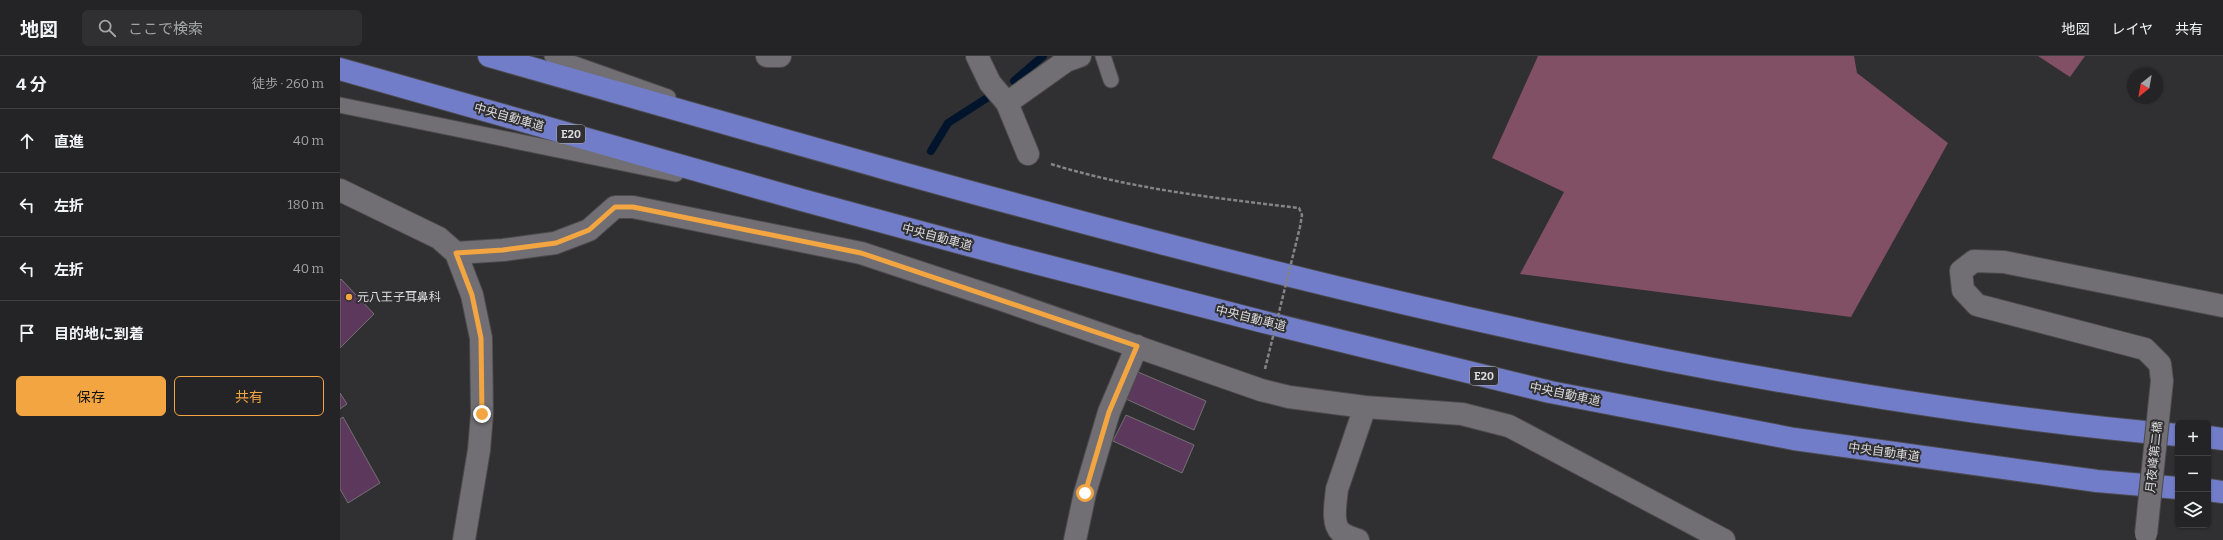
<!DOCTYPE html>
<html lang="ja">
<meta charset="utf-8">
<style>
:root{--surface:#242326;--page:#302f32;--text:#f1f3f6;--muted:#a3a4a7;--line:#414043;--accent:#f2a541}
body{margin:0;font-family:Bitter,"Noto Sans JP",serif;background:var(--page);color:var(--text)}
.controls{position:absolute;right:12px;bottom:12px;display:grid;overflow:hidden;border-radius:6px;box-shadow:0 1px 3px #0004}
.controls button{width:36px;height:36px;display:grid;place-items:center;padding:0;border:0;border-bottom:1px solid var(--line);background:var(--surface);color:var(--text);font:20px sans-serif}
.compass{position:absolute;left:1787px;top:12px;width:36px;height:36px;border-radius:50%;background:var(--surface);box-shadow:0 1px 3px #0004;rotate:211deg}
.stop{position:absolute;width:12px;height:12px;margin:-9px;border:3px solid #f2a541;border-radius:50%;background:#fff}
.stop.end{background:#f2a541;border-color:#fff;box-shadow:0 1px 4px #0008}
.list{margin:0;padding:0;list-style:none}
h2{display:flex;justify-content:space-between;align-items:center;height:52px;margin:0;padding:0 16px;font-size:17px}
h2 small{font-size:13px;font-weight:400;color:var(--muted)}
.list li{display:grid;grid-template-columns:26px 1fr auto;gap:12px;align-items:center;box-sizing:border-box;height:64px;padding:0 16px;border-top:1px solid var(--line)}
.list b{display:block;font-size:15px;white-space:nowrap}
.list em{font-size:13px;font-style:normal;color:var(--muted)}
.actions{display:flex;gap:8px;padding:12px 16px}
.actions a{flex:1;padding:9px 0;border:1px solid var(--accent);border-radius:6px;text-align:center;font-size:14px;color:var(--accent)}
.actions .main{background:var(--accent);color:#111}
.icon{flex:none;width:22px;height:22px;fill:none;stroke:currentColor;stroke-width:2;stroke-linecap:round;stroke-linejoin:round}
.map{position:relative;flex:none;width:1883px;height:484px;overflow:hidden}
header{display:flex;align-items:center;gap:24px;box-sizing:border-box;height:56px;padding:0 20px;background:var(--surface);border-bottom:1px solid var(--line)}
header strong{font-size:19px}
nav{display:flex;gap:22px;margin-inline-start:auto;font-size:14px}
.search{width:280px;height:36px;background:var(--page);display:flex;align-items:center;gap:10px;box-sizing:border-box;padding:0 14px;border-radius:6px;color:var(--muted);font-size:15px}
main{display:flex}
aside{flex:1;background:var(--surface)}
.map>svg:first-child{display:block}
.forest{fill:#815065}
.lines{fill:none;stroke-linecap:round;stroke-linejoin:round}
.stream{stroke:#00142c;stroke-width:8}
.building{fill:#5c395c;stroke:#737073}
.lane-casing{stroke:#4b4a4d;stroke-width:17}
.street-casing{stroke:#4b4a4d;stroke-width:24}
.highway-casing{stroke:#4b4a4d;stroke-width:24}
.path{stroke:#848386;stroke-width:2.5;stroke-dasharray:4 2;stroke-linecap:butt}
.lane{stroke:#716f73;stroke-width:15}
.street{stroke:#716f73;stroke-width:22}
.highway{stroke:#717dc9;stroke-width:22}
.street-bridge-casing{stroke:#4b4a4d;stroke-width:24;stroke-linecap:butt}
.path-bridge{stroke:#848386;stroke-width:2.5;stroke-dasharray:4 2;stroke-linecap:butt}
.street-bridge{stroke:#716f73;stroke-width:22}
.route{stroke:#f2a541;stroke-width:5}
.poi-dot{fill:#f2a541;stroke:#302f32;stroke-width:1.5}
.labels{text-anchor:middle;stroke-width:4;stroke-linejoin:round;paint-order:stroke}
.shield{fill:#302f32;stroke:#a9a8aa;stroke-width:1}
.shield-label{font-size:11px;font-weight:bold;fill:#dddcde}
.street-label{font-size:12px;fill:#dddcde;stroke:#302f32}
.poi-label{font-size:12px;fill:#dddcde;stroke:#302f32;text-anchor:start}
</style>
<header>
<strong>地図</strong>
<div class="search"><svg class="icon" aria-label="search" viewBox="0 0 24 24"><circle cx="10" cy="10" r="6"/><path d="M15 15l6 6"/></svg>ここで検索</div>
<nav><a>地図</a><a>レイヤ</a><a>共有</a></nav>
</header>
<main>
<aside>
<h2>4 分<small>徒歩 · 260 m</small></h2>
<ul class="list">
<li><svg class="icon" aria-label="ahead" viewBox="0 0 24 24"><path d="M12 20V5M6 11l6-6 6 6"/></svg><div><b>直進</b></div><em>40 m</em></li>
<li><svg class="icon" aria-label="left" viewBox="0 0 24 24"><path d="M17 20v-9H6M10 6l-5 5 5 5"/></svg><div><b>左折</b></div><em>180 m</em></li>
<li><svg class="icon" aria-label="left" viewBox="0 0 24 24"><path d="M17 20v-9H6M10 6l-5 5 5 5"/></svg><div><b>左折</b></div><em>40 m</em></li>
<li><svg class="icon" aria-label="arrive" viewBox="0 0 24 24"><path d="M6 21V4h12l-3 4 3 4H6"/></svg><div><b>目的地に到着</b></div></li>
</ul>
<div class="actions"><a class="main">保存</a><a>共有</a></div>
</aside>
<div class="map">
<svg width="1883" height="484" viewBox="0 0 1883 484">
<rect width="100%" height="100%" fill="#302f32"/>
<g class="forest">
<polygon points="1198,0 1514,0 1517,17 1608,87 1511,261 1180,218 1224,136 1152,102"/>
<polygon points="1698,0 1745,0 1730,21"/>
</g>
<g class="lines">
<g class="stream">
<polyline points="674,25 703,0"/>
<polyline points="591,95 608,67 647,42"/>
</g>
</g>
<g class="building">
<polygon points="1,223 34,258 0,292 0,224"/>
<polygon points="798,316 866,345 854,374 786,343"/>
<polygon points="0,337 7,348 0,353"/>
<polygon points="786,359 854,389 842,417 773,385"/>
<polygon points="3,361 40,427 8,447 0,433 0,363"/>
</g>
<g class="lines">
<defs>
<g id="lane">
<polyline points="212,0 328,41"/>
<polyline points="763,0 771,24"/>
<polyline points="0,49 336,118"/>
</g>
<g id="street">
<polyline points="427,0 440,0"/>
<polyline points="637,0 650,27 667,47 726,5 740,0"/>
<polyline points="667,47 688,98"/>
<polyline points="0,134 99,182 116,197 132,239 141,282 142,358 139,394 124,484"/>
<polyline points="116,197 163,194 215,187 249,174 275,151 293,151 521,197 663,244 921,334 949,341 1025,351 1122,358 1169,370 1384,484"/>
<polyline points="1822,325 1820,308 1805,293 1637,249 1623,234 1621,215 1634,205 1664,206 1883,250"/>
<polyline points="735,484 745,437 769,356 797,290"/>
<path d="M1018 484C1013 482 1005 480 1001 476 991 468 996 444 997 433L1025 351"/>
</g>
<g id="highway">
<path d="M149 0C554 115 959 235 1373 313 1526 341 1682 366 1838 379"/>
<polyline points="0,13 462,144 669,200 924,266 1210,336 1454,383 1757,425 1838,432"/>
<polyline points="1868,381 1883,383"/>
<polyline points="1868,434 1883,436"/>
</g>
</defs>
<use href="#lane" class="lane-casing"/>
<use href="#street" class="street-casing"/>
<use href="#highway" class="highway-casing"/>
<path class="path" d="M711 108C791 133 875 142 959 152L962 159 960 171"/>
<use href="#lane" class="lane"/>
<use href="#street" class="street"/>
<use href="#highway" class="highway"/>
<defs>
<polyline id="street-bridge" points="1806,478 1822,325"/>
</defs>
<use href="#street-bridge" class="street-bridge-casing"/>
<polyline class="path-bridge" points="925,313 960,171"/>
<use href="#street-bridge" class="street-bridge"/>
</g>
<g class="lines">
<polyline class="route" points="142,358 141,282 132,239 116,197 163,194 216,187 249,174 275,151 293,151 521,197 797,290 769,356 745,437"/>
</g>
<circle class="poi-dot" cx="9" cy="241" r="4"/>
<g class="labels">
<g class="shield">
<rect x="217" y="69" width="28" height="18" rx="3"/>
<rect x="1130" y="311" width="28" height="18" rx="3"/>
</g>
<g class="shield-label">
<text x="231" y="82">E20</text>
<text x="1144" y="324">E20</text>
</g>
<g class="street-label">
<text transform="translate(169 61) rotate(16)" y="4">中央自動車道</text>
<text transform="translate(597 181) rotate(15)" y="4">中央自動車道</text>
<text transform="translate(911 262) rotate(14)" y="4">中央自動車道</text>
<text transform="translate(1225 338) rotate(12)" y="4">中央自動車道</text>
<text transform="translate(1544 396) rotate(8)" y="4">中央自動車道</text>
<text transform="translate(1814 401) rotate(-84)" y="4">月夜峰第二橋</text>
</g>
<g class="poi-label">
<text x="17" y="245">元八王子耳鼻科</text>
</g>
</g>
</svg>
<div class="controls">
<button>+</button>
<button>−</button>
<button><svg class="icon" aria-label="layers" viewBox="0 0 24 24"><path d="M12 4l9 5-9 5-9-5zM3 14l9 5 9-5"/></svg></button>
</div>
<svg class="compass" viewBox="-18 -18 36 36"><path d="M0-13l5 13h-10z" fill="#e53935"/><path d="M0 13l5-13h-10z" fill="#a3a4a7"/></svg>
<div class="stop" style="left:745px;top:437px"></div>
<div class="stop end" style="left:142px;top:358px"></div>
</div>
</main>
